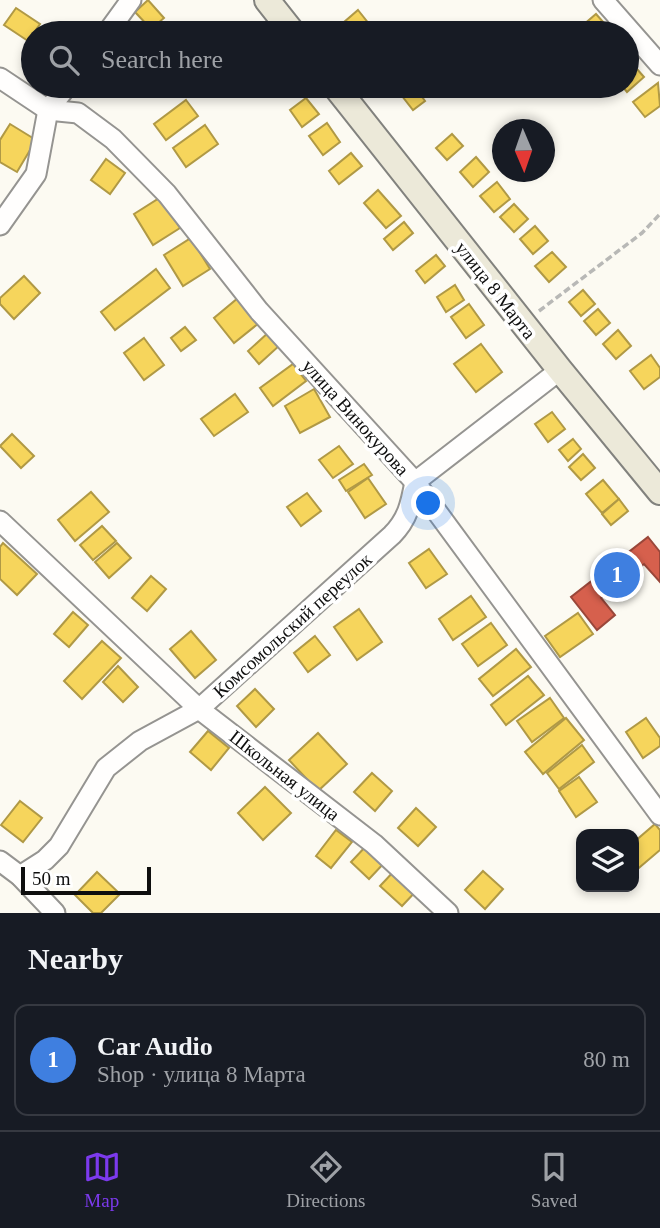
<!DOCTYPE html>
<meta charset="utf-8">
<style>
:root{--surface:#171b24;--page:#242831;--text:#f1f3f6;--muted:#9ea1a6;--line:#363941;--accent:#7c3aed}
body{margin:0;font-family:Georgia,serif;background:var(--page);color:var(--text)}
.controls{position:absolute;right:21px;bottom:21px;display:grid;overflow:hidden;border-radius:14px;box-shadow:0 4px 10px #0003}
.controls button{width:63px;height:63px;display:grid;place-items:center;padding:0;border:0;border-bottom:2px solid var(--line);background:var(--surface);color:var(--text);font:35px sans-serif}
.compass{position:absolute;left:492px;top:119px;width:63px;height:63px;border-radius:50%;background:var(--surface);box-shadow:0 4px 10px #0003;rotate:178deg}
.scale{position:absolute;left:21px;bottom:18px;width:130px;box-sizing:border-box;padding-left:7px;border:4px solid #0e0e0e;border-top:0;font-size:19px;line-height:24px;white-space:nowrap;color:#0e0e0e;-webkit-text-stroke:5px #fff;paint-order:stroke}
.you{position:absolute;left:429px;top:504px;width:24px;height:24px;margin:-18px;border:5px solid #fff;border-radius:50%;background:#1a73e8;box-shadow:0 0 0 10px #1a73e833}
.badge{display:grid;place-items:center;width:46px;height:46px;border-radius:50%;background:var(--accent);color:#fff;font-size:23px;font-weight:700}
.pin{position:absolute;translate:-50% -50%;border:4px solid #fff;box-shadow:0 2px 7px #0006}
.list{margin:0;padding:0;list-style:none}
h2{display:flex;justify-content:space-between;align-items:center;height:91px;margin:0;padding:0 28px;font-size:30px}
h2 small{font-size:23px;font-weight:400;color:var(--muted)}
.list li{display:grid;grid-template-columns:46px 1fr auto;gap:21px;align-items:center;box-sizing:border-box;height:112px;margin:0 14px 14px;padding:0 14px;border:2px solid var(--line);border-radius:14px}
.list b{display:block;font-size:26px;white-space:nowrap}
.list p{margin:0;font-size:23px;white-space:nowrap;color:var(--muted)}
.list em{font-size:23px;font-style:normal;color:var(--muted)}
.icon{flex:none;width:38px;height:38px;fill:none;stroke:currentColor;stroke-width:2;stroke-linecap:round;stroke-linejoin:round}
.map{position:relative;flex:none;width:660px;height:913px;overflow:hidden}
.search{position:absolute;background:var(--surface);box-shadow:0 4px 10px #0003;left:21px;right:21px;top:21px;height:77px;display:flex;align-items:center;gap:18px;box-sizing:border-box;padding:0 24px;border-radius:38px;color:var(--muted);font-size:26px}
.sheet{height:217px;background:var(--surface)}
nav{display:flex;justify-content:space-around;align-items:center;box-sizing:border-box;height:98px;border-top:2px solid var(--line);background:var(--surface);font-size:19px;color:var(--muted)}
nav a{display:grid;justify-items:center;gap:4px}
nav .on{color:var(--accent)}
.map>svg:first-child{display:block}
.homes{fill:#f6d55c;stroke:#b09945;stroke-width:2}
.shops{fill:#d6604d;stroke:#9a473a;stroke-width:2}
.lines{fill:none;stroke-linecap:round;stroke-linejoin:round}
.minor-casing{stroke:#959491;stroke-width:23}
.major-casing{stroke:#82827e;stroke-width:28}
.path{stroke:#b8b8b6;stroke-width:3.5;stroke-dasharray:7 3.5;stroke-linecap:butt}
.minor{stroke:#fffefd;stroke-width:19}
.major{stroke:#ece9d9;stroke-width:24}
.labels{text-anchor:middle;stroke-width:7;stroke-linejoin:round;paint-order:stroke}
.street-label{font-size:19px;fill:#0e0e0e;stroke:#fff}
</style>
<div class="map">
<svg width="660" height="913" viewBox="0 0 660 913">
<rect width="100%" height="100%" fill="#fcfaf2"/>
<g class="homes">
<polygon points="148,0 164,18 151,29 135,12"/>
<polygon points="16,8 40,24 28,41 4,25"/>
<polygon points="358,10 369,24 359,33 351,33 343,23"/>
<polygon points="596,14 612,32 578,33 576,31"/>
<polygon points="629,60 644,77 627,92 622,86 627,86 627,62"/>
<polygon points="658,83 660,106 645,117 633,102"/>
<polygon points="415,87 425,101 413,110 402,96"/>
<polygon points="306,98 319,114 302,127 290,110"/>
<polygon points="186,100 198,116 166,140 154,124"/>
<polygon points="327,123 340,142 323,155 309,136"/>
<polygon points="10,124 36,140 17,172 0,162 0,140"/>
<polygon points="205,125 218,144 186,167 173,148"/>
<polygon points="452,134 463,146 447,160 436,148"/>
<polygon points="351,153 362,166 339,184 329,171"/>
<polygon points="476,157 489,172 473,187 460,172"/>
<polygon points="106,159 125,173 110,194 91,180"/>
<polygon points="497,182 510,199 494,212 480,196"/>
<polygon points="378,190 401,216 386,228 364,203"/>
<polygon points="161,197 180,228 153,245 134,214"/>
<polygon points="514,204 528,219 514,232 500,217"/>
<polygon points="404,222 413,233 393,250 384,239"/>
<polygon points="535,226 548,241 533,254 520,239"/>
<polygon points="191,238 210,269 183,286 164,255"/>
<polygon points="552,252 566,267 549,282 535,266"/>
<polygon points="436,255 445,266 425,283 416,271"/>
<polygon points="156,269 170,288 115,330 101,312"/>
<polygon points="24,276 40,293 14,319 0,304 0,298"/>
<polygon points="455,285 464,300 446,312 437,297"/>
<polygon points="583,290 595,304 581,316 569,302"/>
<polygon points="238,298 259,323 234,343 214,318"/>
<polygon points="469,304 484,325 466,338 451,317"/>
<polygon points="598,309 610,323 596,335 584,321"/>
<polygon points="185,327 196,340 181,351 171,338"/>
<polygon points="618,330 631,346 616,359 603,344"/>
<polygon points="269,332 280,345 259,364 248,351"/>
<polygon points="144,338 164,365 144,380 124,353"/>
<polygon points="481,344 502,372 476,392 454,364"/>
<polygon points="651,355 660,368 660,377 644,389 630,371"/>
<polygon points="293,364 306,381 273,406 260,388"/>
<polygon points="314,389 330,417 300,433 285,406"/>
<polygon points="235,394 248,412 214,436 201,419"/>
<polygon points="552,412 565,429 548,442 535,424"/>
<polygon points="12,434 34,456 21,468 0,446"/>
<polygon points="573,439 581,449 568,461 559,450"/>
<polygon points="339,446 353,464 333,478 319,460"/>
<polygon points="583,454 595,468 581,480 569,467"/>
<polygon points="364,464 372,475 346,491 339,480"/>
<polygon points="368,478 386,504 365,518 348,492"/>
<polygon points="603,480 619,499 602,513 586,494"/>
<polygon points="91,492 109,512 75,541 58,520"/>
<polygon points="307,493 321,511 301,526 287,507"/>
<polygon points="619,499 628,511 611,525 602,514"/>
<polygon points="102,526 116,541 93,560 80,545"/>
<polygon points="3,543 37,574 17,595 0,579 0,547"/>
<polygon points="117,543 131,558 109,578 95,562"/>
<polygon points="429,549 447,574 426,588 409,563"/>
<polygon points="151,576 166,589 147,611 132,598"/>
<polygon points="471,596 486,617 453,640 439,619"/>
<polygon points="359,609 382,642 357,660 334,627"/>
<polygon points="73,612 88,625 69,647 54,634"/>
<polygon points="578,613 593,634 560,657 545,636"/>
<polygon points="491,623 507,645 478,666 462,644"/>
<polygon points="191,631 216,660 195,678 170,649"/>
<polygon points="315,636 330,655 308,672 294,653"/>
<polygon points="102,641 121,658 82,699 64,681"/>
<polygon points="516,649 531,667 493,696 479,679"/>
<polygon points="118,666 138,687 123,702 103,682"/>
<polygon points="528,676 544,695 506,725 491,705"/>
<polygon points="255,689 274,709 256,727 237,706"/>
<polygon points="550,698 564,718 532,742 517,721"/>
<polygon points="566,718 584,740 543,774 525,752"/>
<polygon points="646,718 660,738 660,746 643,758 626,732"/>
<polygon points="208,731 229,748 211,770 190,752"/>
<polygon points="318,733 347,764 318,791 289,760"/>
<polygon points="582,745 594,762 559,789 547,773"/>
<polygon points="372,773 392,791 375,811 354,792"/>
<polygon points="579,777 597,802 576,817 559,791"/>
<polygon points="265,787 291,813 263,840 238,813"/>
<polygon points="20,801 42,818 23,842 1,825"/>
<polygon points="416,808 436,827 418,846 398,828"/>
<polygon points="655,824 660,830 660,850 634,872 634,842"/>
<polygon points="336,830 352,842 331,868 316,856"/>
<polygon points="368,844 386,861 369,879 351,862"/>
<polygon points="397,868 419,888 402,906 380,886"/>
<polygon points="483,871 503,889 485,909 465,890"/>
<polygon points="97,872 120,894 101,913 93,913 75,895"/>
</g>
<polygon class="shops" points="648,537 660,552 660,582 644,564 601,598 615,615 597,630 571,597"/>
<g class="lines">
<defs>
<g id="minor">
<polyline points="603,0 660,65"/>
<polyline points="107,33 131,0"/>
<polyline points="0,78 48,110 78,113 113,139 167,194 259,311 415,482 660,815"/>
<polyline points="0,225 36,174 48,110 67,86"/>
<polyline points="0,521 199,709 374,844 448,913"/>
<polyline points="0,861 20,876 55,913"/>
<path d="M20 876 45 860 59 846 106 768 140 741 199 709 392 535C408 519 411 503 415 482L560 370"/>
</g>
<g id="major">
<polyline points="267,0 293,33"/>
<polyline points="335,86 560,370 660,492"/>
</g>
</defs>
<use href="#minor" class="minor-casing"/>
<use href="#major" class="major-casing"/>
<polyline class="path" points="539,311 642,233 660,214"/>
<use href="#minor" class="minor"/>
<use href="#major" class="major"/>
</g>
<g class="labels">
<g class="street-label">
<text transform="translate(496 290) rotate(52)" y="7">улица 8 Марта</text>
<text transform="translate(356 417) rotate(48)" y="7">улица Винокурова</text>
<text transform="translate(292 625) rotate(-42)" y="7">Комсомольский переулок</text>
<text transform="translate(285 775) rotate(38)" y="7">Школьная улица</text>
</g>
</g>
</svg>
<div class="controls">
<button><svg class="icon" aria-label="layers" viewBox="0 0 24 24"><path d="M12 4l9 5-9 5-9-5zM3 14l9 5 9-5"/></svg></button>
</div>
<svg class="compass" viewBox="-18 -18 36 36"><path d="M0-13l5 13h-10z" fill="#e53935"/><path d="M0 13l5-13h-10z" fill="#9ea1a6"/></svg>
<div class="scale">50 m</div>
<div class="you"></div>
<div class="pin badge" style="left:617px;top:575px;background:#3f7fe0">1</div>
<div class="search"><svg class="icon" aria-label="search" viewBox="0 0 24 24"><circle cx="10" cy="10" r="6"/><path d="M15 15l6 6"/></svg>Search here</div>
</div>
<section class="sheet">
<h2>Nearby<small></small></h2>
<ul class="list">
<li><span class="badge" style="background:#3f7fe0">1</span><div><b>Car Audio</b><p>Shop · улица 8 Марта</p></div><em>80 m</em></li>
</ul>
</section>
<nav>
<a class="on"><svg class="icon" aria-label="map" viewBox="0 0 24 24"><path d="M3 6l6-2 6 2 6-2v14l-6 2-6-2-6 2zM9 4v14M15 6v14"/></svg>Map</a>
<a><svg class="icon" aria-label="directions" viewBox="0 0 24 24"><path d="M12 3l9 9-9 9-9-9zM9 14v-3h6M13 9l2 2-2 2"/></svg>Directions</a>
<a><svg class="icon" aria-label="saved" viewBox="0 0 24 24"><path d="M7 4h10v16l-5-4-5 4z"/></svg>Saved</a>
</nav>
